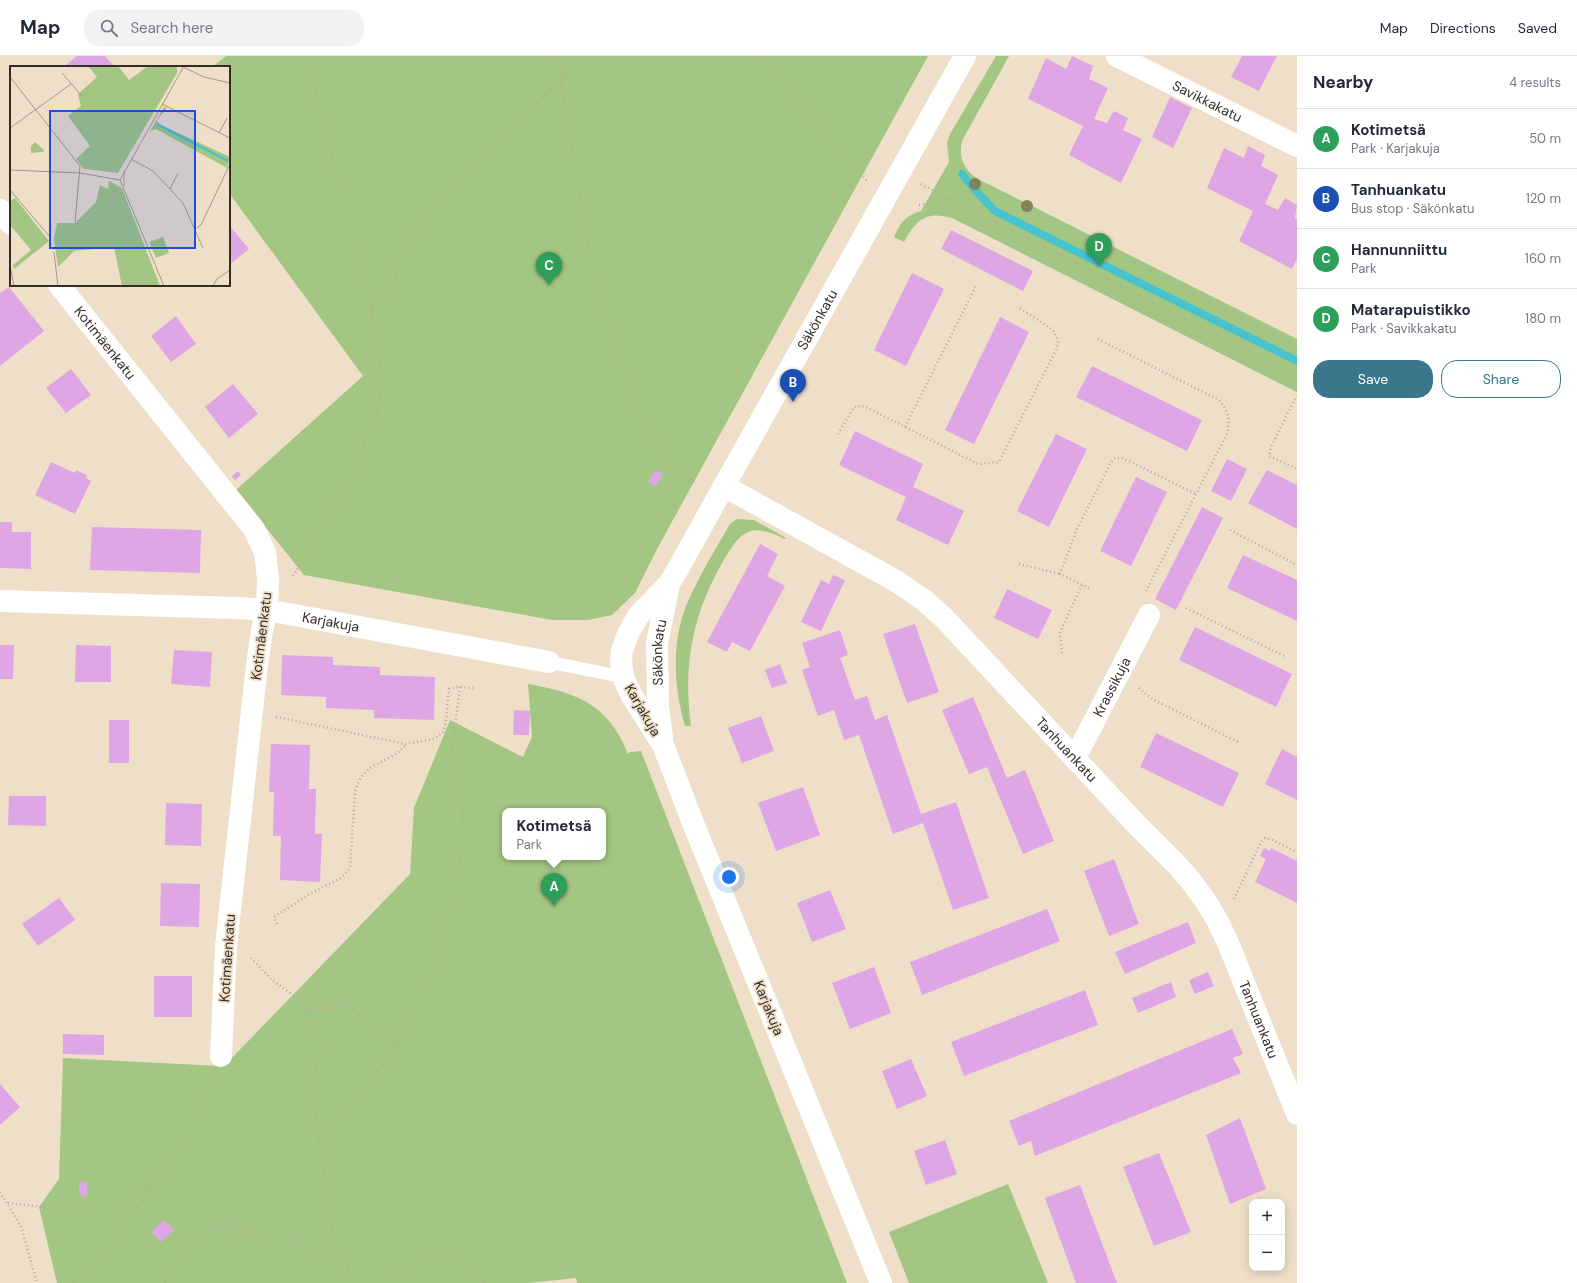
<!DOCTYPE html>
<meta charset="utf-8">
<style>
:root{--surface:#fff;--page:#f2f2f3;--text:#1f2937;--muted:#747a83;--line:#e0e1e3;--accent:#3a778d}
body{margin:0;font-family:"DM Sans",sans-serif;background:var(--page);color:var(--text)}
.controls{position:absolute;right:12px;bottom:12px;display:grid;overflow:hidden;border-radius:8px;box-shadow:0 2px 10px #0003}
.controls button{width:36px;height:36px;display:grid;place-items:center;padding:0;border:0;border-bottom:1px solid var(--line);background:var(--surface);color:var(--text);font:20px sans-serif}
.you{position:absolute;left:729px;top:821px;width:14px;height:14px;margin:-10px;border:3px solid #fff;border-radius:50%;background:#1a73e8;box-shadow:0 0 0 6px #1a73e833}
.badge{display:grid;place-items:center;width:26px;height:26px;border-radius:50%;background:var(--accent);color:#fff;font-size:13px;font-weight:700}
.pin{position:absolute;translate:-50% -33px;filter:drop-shadow(0 1px 2px #0008)}
.pin::after{content:'';position:absolute;top:21px;width:14px;height:12px;background:inherit;clip-path:polygon(0 0,100% 0,50% 100%)}
.popup{position:absolute;left:502px;top:752px;width:104px;height:52px;box-sizing:border-box;display:grid;place-content:center;border-radius:8px;background:var(--surface);filter:drop-shadow(0 1px 3px #0005);font-size:13px;white-space:nowrap;color:var(--muted)}
.popup b{font-size:15px;color:var(--text)}
.popup::after{content:'';position:absolute;left:50%;top:100%;margin-left:-8px;border:8px solid transparent;border-top-color:var(--surface)}
.list{margin:0;padding:0;list-style:none}
h2{display:flex;justify-content:space-between;align-items:center;height:52px;margin:0;padding:0 16px;font-size:17px}
h2 small{font-size:13px;font-weight:400;color:var(--muted)}
.list li{display:grid;grid-template-columns:26px 1fr auto;gap:12px;align-items:center;box-sizing:border-box;height:60px;padding:0 16px;border-top:1px solid var(--line)}
.list b{display:block;font-size:15px;white-space:nowrap}
.list p{margin:0;font-size:13px;white-space:nowrap;color:var(--muted)}
.list em{font-size:13px;font-style:normal;color:var(--muted)}
.actions{display:flex;gap:8px;padding:12px 16px}
.actions a{flex:1;padding:9px 0;border:1px solid var(--accent);border-radius:16px;text-align:center;font-size:14px;color:var(--accent)}
.actions .main{background:var(--accent);color:#fff}
.icon{flex:none;width:22px;height:22px;fill:none;stroke:currentColor;stroke-width:2;stroke-linecap:round;stroke-linejoin:round}
.map{position:relative;flex:none;width:1297px;height:1227px;overflow:hidden}
header{display:flex;align-items:center;gap:24px;box-sizing:border-box;height:56px;padding:0 20px;background:var(--surface);border-bottom:1px solid var(--line)}
header strong{font-size:19px}
nav{display:flex;gap:22px;margin-inline-start:auto;font-size:14px}
.search{width:280px;height:36px;background:var(--page);display:flex;align-items:center;gap:10px;box-sizing:border-box;padding:0 14px;border-radius:16px;color:var(--muted);font-size:15px}
main{display:flex}
aside{flex:1;background:var(--surface)}
.map>svg:first-child{display:block}
.green{fill:#a3c682;fill-rule:evenodd}
.lines{fill:none;stroke-linecap:round;stroke-linejoin:round}
.stream{stroke:#48c2cd;stroke-width:8}
.building{fill:#dfa6e5}
.path{stroke:#b7aa98;stroke-width:2.5;stroke-dasharray:1 3;stroke-linecap:butt}
.service{stroke:#fff;stroke-width:13}
.minor{stroke:#fff;stroke-width:22}
.tree{fill:#7f845c}
.labels{text-anchor:middle;stroke-width:3.5;stroke-linejoin:round;paint-order:stroke}
.street-label{font-size:14px;fill:#352e26;stroke:#efdfc9}
.inset-river{fill:none;stroke:#48c2cd;stroke-width:2}
.inset-road{fill:none;stroke:#a59888;stroke-width:1}
.view{fill:#1d4ed8;fill-opacity:0.15;stroke:#1d4ed8;stroke-width:2}
.inset-edge{fill:none;stroke:#352e26;stroke-width:2}
</style>
<header>
<strong>Map</strong>
<div class="search"><svg class="icon" aria-label="search" viewBox="0 0 24 24"><circle cx="10" cy="10" r="6"/><path d="M15 15l6 6"/></svg>Search here</div>
<nav><a>Map</a><a>Directions</a><a>Saved</a></nav>
</header>
<main>
<div class="map">
<svg width="1297" height="1227" viewBox="0 0 1297 1227">
<rect width="100%" height="100%" fill="#efdfc9"/>
<g class="green">
<polygon points="226,0 928,0 657,493 635,537 612,559 588,564 552,564 304,519 236,434 363,320 229,137 229,11 212,11"/>
<path d="M996 0H1009L962 85C958 101 964 114 978 123L1297 283V336L952 162C926 154 915 165 904 186L894 181C901 166 905 160 921 155L949 106 947 87 950 78Z"/>
<path d="M737 463 754 464 786 482 785 483C748 464 739 478 721 509 692 560 683 612 691 670H685C673 628 671 583 689 543 701 517 716 492 730 468Z"/>
<path d="M528 628C578 637 608 648 628 698L630 696 641 695 847 1227H577L576 1222 528 1227H57L39 1151 59 1123 63 1002 220 1010 226 1008 410 818 414 752 450 664 523 701 532 681ZM505 755H603V801H505Z"/>
<polygon points="1008,1128 1048,1227 909,1227 889,1176"/>
</g>
<g class="lines">
<polyline class="stream" points="962,118 976,135 995,155 1297,305"/>
</g>
<g class="building">
<polygon points="77,0 105,0 114,10 68,11 66,9"/>
<polygon points="1072,0 1093,10 1089,23 1108,32 1094,63 1107,67 1114,55 1128,62 1123,74 1142,83 1121,127 1069,99 1083,70 1028,43 1046,2 1066,13"/>
<polygon points="1242,0 1277,0 1259,35 1231,21"/>
<polygon points="1170,41 1192,52 1173,92 1152,81"/>
<polygon points="1248,90 1265,99 1261,110 1278,119 1265,148 1278,154 1285,142 1297,149 1295,162 1297,163 1297,202 1292,213 1239,185 1253,155 1207,132 1224,92 1244,102"/>
<polygon points="229,169 249,193 229,209"/>
<polygon points="951,174 1033,215 1023,235 941,193"/>
<polygon points="912,217 944,233 906,310 874,294"/>
<polygon points="9,231 44,275 0,310 0,237"/>
<polygon points="176,260 196,288 171,306 151,280"/>
<polygon points="1000,261 1029,276 974,388 945,374"/>
<polygon points="1092,310 1202,364 1187,395 1076,341"/>
<polygon points="71,313 91,339 66,357 46,332"/>
<polygon points="233,328 258,358 229,382 205,351"/>
<polygon points="855,375 923,408 913,431 964,455 948,489 896,464 906,441 839,409"/>
<polygon points="1056,378 1087,393 1049,471 1017,455"/>
<polygon points="1227,403 1247,413 1231,445 1211,435"/>
<polygon points="51,406 75,417 76,414 87,419 86,422 91,425 75,458 35,439"/>
<polygon points="655,414 663,418 656,430 648,425"/>
<polygon points="1267,414 1297,429 1297,473 1248,447"/>
<polygon points="238,415 241,419 235,424 232,420"/>
<polygon points="1136,421 1167,436 1131,510 1100,495"/>
<polygon points="1202,451 1223,462 1176,554 1155,543"/>
<polygon points="0,466 12,466 12,476 31,476 31,513 0,512"/>
<polygon points="92,471 201,474 200,517 90,514"/>
<polygon points="760,488 778,498 767,520 785,530 750,595 732,586 727,596 707,586"/>
<polygon points="1243,499 1297,524 1297,565 1227,532"/>
<polygon points="833,519 845,524 821,575 801,566 821,524 829,528"/>
<polygon points="1007,533 1052,554 1038,583 994,562"/>
<polygon points="915,568 939,636 907,647 883,578"/>
<polygon points="1195,571 1292,618 1276,651 1179,604"/>
<polygon points="840,574 848,599 840,602 855,644 867,640 875,664 887,659 921,758 956,746 989,842 953,854 923,767 893,778 859,679 844,684 834,654 818,660 802,614 810,611 802,587"/>
<polygon points="0,589 14,589 13,623 0,623"/>
<polygon points="76,589 111,590 111,626 75,626"/>
<polygon points="174,594 212,596 210,631 171,628"/>
<polygon points="282,599 333,601 333,609 380,611 380,619 435,621 434,664 374,662 374,654 326,652 326,641 281,639"/>
<polygon points="780,608 787,627 772,632 765,614"/>
<polygon points="973,641 1007,722 1025,714 1054,785 1023,798 987,711 969,718 942,654"/>
<polygon points="514,654 530,655 529,679 513,679"/>
<polygon points="761,660 774,695 742,707 728,672"/>
<rect x="109" y="664" width="20" height="43"/>
<polygon points="1156,677 1239,717 1223,751 1140,711"/>
<polygon points="271,688 310,689 309,733 316,733 315,778 322,778 320,826 280,824 281,780 273,780 274,736 269,736"/>
<polygon points="1282,693 1297,701 1297,744 1265,728"/>
<polygon points="803,731 820,779 776,795 758,747"/>
<polygon points="9,740 46,740 46,770 8,769"/>
<polygon points="166,747 202,748 201,790 165,789"/>
<polygon points="1264,792 1270,795 1271,792 1297,805 1297,847 1255,826 1266,803 1260,800"/>
<polygon points="1114,803 1139,868 1109,880 1084,815"/>
<polygon points="161,827 200,828 199,871 160,870"/>
<polygon points="830,834 846,873 812,886 797,847"/>
<polygon points="59,842 75,864 38,890 22,868"/>
<polygon points="1047,853 1060,885 922,939 910,906"/>
<polygon points="1188,866 1196,887 1125,918 1115,896"/>
<polygon points="874,911 891,957 850,973 832,927"/>
<polygon points="1208,916 1214,930 1195,938 1189,924"/>
<rect x="154" y="920" width="38" height="41"/>
<polygon points="1171,926 1176,941 1138,957 1132,942"/>
<polygon points="1085,934 1098,969 964,1020 951,986"/>
<polygon points="1232,973 1243,998 1233,1002 1241,1017 1035,1100 1031,1085 1019,1090 1009,1065"/>
<polygon points="63,978 104,979 104,999 63,998"/>
<polygon points="911,1003 927,1040 897,1053 882,1015"/>
<polygon points="0,1028 20,1051 0,1069"/>
<polygon points="1240,1062 1266,1133 1230,1148 1206,1079"/>
<polygon points="945,1084 957,1118 926,1129 914,1095"/>
<polygon points="1159,1097 1191,1176 1154,1190 1123,1111"/>
<polygon points="79,1126 87,1126 87,1140 79,1139"/>
<polygon points="1080,1129 1117,1227 1076,1227 1045,1142"/>
<polygon points="164,1164 174,1174 161,1186 151,1176"/>
</g>
<g class="lines">
<g class="path">
<polyline points="557,0 576,121 596,230 638,359 679,415 694,426"/>
<polyline points="758,0 867,125"/>
<polyline points="921,128 1297,321"/>
<polyline points="919,149 950,143"/>
<polyline points="371,253 394,227 402,195 424,162 560,24 580,0"/>
<path d="M1098 283 1219 344C1228 355 1231 364 1227 378L1146 535"/>
<polyline points="1297,339 1271,391 1269,400 1297,413"/>
<polyline points="905,371 976,230"/>
<polyline points="838,378 854,351 864,350 978,408 999,406 1057,292 1058,285 1053,274 1018,251"/>
<polyline points="1230,474 1297,509"/>
<polyline points="1019,508 1060,518"/>
<polyline points="293,520 339,443 377,359 383,321 371,253 307,0"/>
<polyline points="1089,532 1060,518 1077,473 1110,408 1115,402 1122,402 1196,438"/>
<polyline points="1186,552 1284,600"/>
<polyline points="1062,597 1060,576 1082,529"/>
<polyline points="1139,632 1152,643 1240,687"/>
<polyline points="276,661 406,688 434,683 443,676 446,664 449,633 460,631 474,632"/>
<polyline points="1234,843 1261,786 1265,782 1270,783 1297,796"/>
<path d="M277 868 274 861 308 839 341 822 350 812 355 737C363 702 389 711 406 688"/>
<polyline points="251,902 272,924 304,947 322,994 308,1033 315,1058 334,1187 356,1227"/>
<polyline points="306,953 350,951 396,990"/>
<polyline points="319,1087 395,992 434,910 454,840 464,781 461,732 452,697 460,631"/>
<polyline points="0,1136 21,1170 37,1227"/>
<polyline points="8,1147 78,1155 111,1150 155,1128"/>
<polyline points="73,1227 104,1198 156,1127 192,1068 212,1022"/>
<polyline points="165,1227 191,1182 215,1175 253,1176 304,1191 349,1215"/>
<polyline points="381,1227 428,1202 452,1205 485,1227"/>
</g>
<polyline class="service" points="549,606 623,621"/>
<g class="minor">
<path id="s1" d="M1117 0 1297 90"/>
<polyline points="0,154 11,168"/>
<path id="s2" d="M59 229 254 473 265 496 268 523 267 554 262 574 257 609 226 890 221 1000"/>
<path id="s3" d="M724 430 896 525 924 544 945 563 1136 768 1176 808 1191 825 1207 847 1218 866 1228 887 1297 1058"/>
<path id="s4" d="M0 545 237 552 267 554 549 606"/>
<path id="s5" d="M662 681 658 650 657 587 669 528"/>
<path id="s6" d="M1075 702 1149 559"/>
<path id="s7" d="M881 1227 695 772 663 689 632 640 623 621 621 605 622 595 628 578 638 560 669 528 679 511 724 430 965 0"/>
</g>
</g>
<g class="tree">
<circle cx="975" cy="128" r="6"/>
<circle cx="1027" cy="150" r="6"/>
</g>
<g class="labels">
<g class="street-label">
<text dy="5" stroke="none"><textPath href="#s1" startOffset="101">Savikkakatu</textPath></text>
<text dy="5" stroke="none"><textPath href="#s7" startOffset="1072">Säkönkatu</textPath></text>
<text dy="5" stroke="none"><textPath href="#s2" startOffset="74">Kotimäenkatu</textPath></text>
<text dy="5" stroke="none"><textPath href="#s4" startOffset="332">Karjakuja</textPath></text>
<text transform="translate(261 580) rotate(-83)" y="5">Kotimäenkatu</text>
<text dy="5" stroke="none"><textPath href="#s5" startOffset="85">Säkönkatu</textPath></text>
<text dy="5" stroke="none"><textPath href="#s6" startOffset="80">Krassikuja</textPath></text>
<text transform="translate(643 654) rotate(60)" y="5">Karjakuja</text>
<text dy="5" stroke="none"><textPath href="#s3" startOffset="437">Tanhuankatu</textPath></text>
<text transform="translate(227 902) rotate(-86)" y="5">Kotimäenkatu</text>
<text transform="translate(769 952) rotate(68)" y="5">Karjakuja</text>
<text dy="5" stroke="none"><textPath href="#s3" startOffset="773">Tanhuankatu</textPath></text>
</g>
</g>
<g transform="translate(10 10)">
<rect width="220" height="220" fill="#efdfc9"/>
<path d="M78 0H108L119 14 138 0H165L167 2V7L108 107 74 103 66 93 80 80 58 50 71 40 68 28 87 11ZM154 41 157 42 147 54 149 58 220 91 217 102 146 63 140 65ZM25 76 34 84 33 86 21 87V80ZM99 115 112 122 150 220H112L104 181 64 185 48 201 44 173 47 157H65L86 136 90 119 98 123ZM5 132 39 175 4 203 3 199 21 184 0 159V135ZM153 171 159 187 146 192 139 176Z" fill="#a3c682"/>
<path class="inset-river" d="M147 58 218 95"/>
<path class="inset-road" d="M171 0 194 11 220 17M52 7 72 30M0 11 70 100 65 156M152 38 220 72M0 62 61 18M209 67 217 52M121 93 143 105 173 137 193 182M0 104 70 107 110 114 154 220M110 114 174 0M114 120V105M160 123 168 107M0 124 40 171M185 163 191 159 219 100M44 186 48 220M0 199 4 220M203 220 207 213 220 204"/>
<path class="view" d="M40 45H185V182H40Z"/>
<rect width="220" height="220" class="inset-edge"/>
</g>
</svg>
<div class="controls">
<button>+</button>
<button>−</button>
</div>
<div class="you"></div>
<div class="pin badge" style="left:554px;top:850px;background:#2e9e5b">A</div>
<div class="popup"><b>Kotimetsä</b>Park</div>
<div class="pin badge" style="left:793px;top:346px;background:#1a4fb4">B</div>
<div class="pin badge" style="left:549px;top:229px;background:#2e9e5b">C</div>
<div class="pin badge" style="left:1099px;top:210px;background:#2e9e5b">D</div>
</div>
<aside>
<h2>Nearby<small>4 results</small></h2>
<ul class="list">
<li><span class="badge" style="background:#2e9e5b">A</span><div><b>Kotimetsä</b><p>Park · Karjakuja</p></div><em>50 m</em></li>
<li><span class="badge" style="background:#1a4fb4">B</span><div><b>Tanhuankatu</b><p>Bus stop · Säkönkatu</p></div><em>120 m</em></li>
<li><span class="badge" style="background:#2e9e5b">C</span><div><b>Hannunniittu</b><p>Park</p></div><em>160 m</em></li>
<li><span class="badge" style="background:#2e9e5b">D</span><div><b>Matarapuistikko</b><p>Park · Savikkakatu</p></div><em>180 m</em></li>
</ul>
<div class="actions"><a class="main">Save</a><a>Share</a></div>
</aside>
</main>
